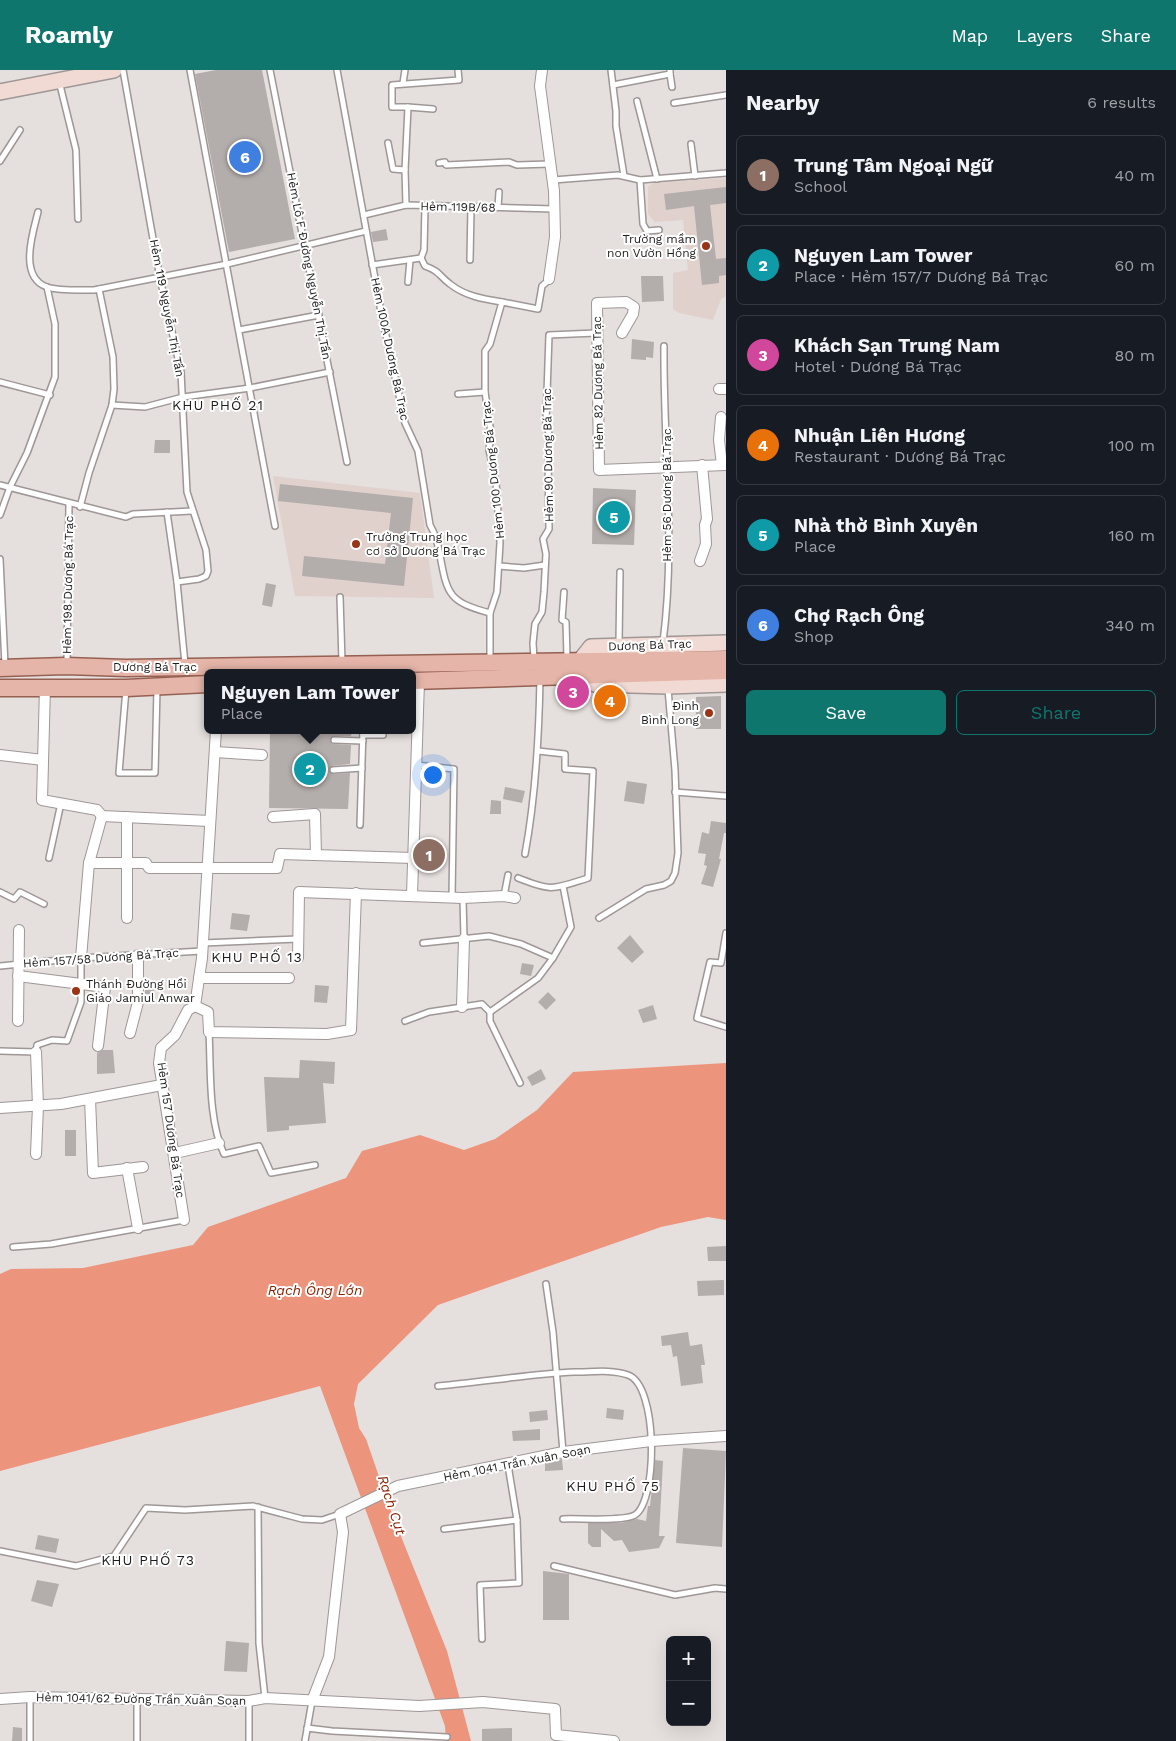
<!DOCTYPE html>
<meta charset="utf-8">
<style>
:root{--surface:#171b24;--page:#242831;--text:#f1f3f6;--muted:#9ea1a6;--line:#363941;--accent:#0f766e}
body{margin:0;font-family:"Work Sans",sans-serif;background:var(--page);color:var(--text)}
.controls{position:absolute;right:15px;bottom:15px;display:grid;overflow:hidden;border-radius:8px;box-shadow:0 5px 20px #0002}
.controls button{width:45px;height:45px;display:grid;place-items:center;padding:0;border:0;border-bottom:1px solid var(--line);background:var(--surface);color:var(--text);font:25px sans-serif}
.you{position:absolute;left:432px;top:704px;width:18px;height:18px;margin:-12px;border:4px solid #fff;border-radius:50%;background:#1a73e8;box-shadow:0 0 0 8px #1a73e833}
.badge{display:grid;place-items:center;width:32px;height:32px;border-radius:50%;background:var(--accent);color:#fff;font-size:16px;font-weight:700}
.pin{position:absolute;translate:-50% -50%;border:2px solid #fff;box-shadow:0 1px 5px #0006}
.popup{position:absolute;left:204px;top:599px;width:212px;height:65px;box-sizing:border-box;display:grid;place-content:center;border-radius:8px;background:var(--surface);filter:drop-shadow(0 1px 4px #0005);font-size:16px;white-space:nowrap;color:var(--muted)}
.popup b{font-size:19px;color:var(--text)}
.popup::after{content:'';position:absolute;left:50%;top:100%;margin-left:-10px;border:10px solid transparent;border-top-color:var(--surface)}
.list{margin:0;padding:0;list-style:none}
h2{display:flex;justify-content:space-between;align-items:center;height:65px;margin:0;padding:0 20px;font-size:21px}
h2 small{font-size:16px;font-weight:400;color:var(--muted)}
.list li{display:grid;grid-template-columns:32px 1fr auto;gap:15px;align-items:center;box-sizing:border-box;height:80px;margin:0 10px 10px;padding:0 10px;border:1px solid var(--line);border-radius:8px}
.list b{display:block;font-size:19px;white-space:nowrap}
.list p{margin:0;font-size:16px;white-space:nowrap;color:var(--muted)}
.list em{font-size:16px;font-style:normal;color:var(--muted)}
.actions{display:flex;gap:10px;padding:15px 20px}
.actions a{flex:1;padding:11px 0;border:1px solid var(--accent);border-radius:8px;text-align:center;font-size:18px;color:var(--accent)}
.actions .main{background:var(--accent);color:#fff}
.map{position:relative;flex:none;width:726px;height:1671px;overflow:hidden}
header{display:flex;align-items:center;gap:30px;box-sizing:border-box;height:70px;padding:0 25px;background:var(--accent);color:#fff}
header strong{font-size:24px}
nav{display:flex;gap:28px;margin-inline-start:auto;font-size:18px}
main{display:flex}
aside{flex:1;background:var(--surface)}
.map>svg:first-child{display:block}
.built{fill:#e0d1cd}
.water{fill:#ed947d}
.building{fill:#b3adab}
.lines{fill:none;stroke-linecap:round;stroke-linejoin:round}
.lane-casing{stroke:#9e9796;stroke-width:8}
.street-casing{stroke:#9e9796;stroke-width:12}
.secondary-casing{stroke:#9e9796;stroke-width:18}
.primary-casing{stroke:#956052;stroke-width:19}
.lane{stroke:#fff;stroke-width:5}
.street{stroke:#fff;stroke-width:10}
.secondary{stroke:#f2dad4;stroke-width:15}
.primary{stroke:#e6b5a9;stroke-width:16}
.poi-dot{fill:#9b3317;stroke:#fff;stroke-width:2}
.labels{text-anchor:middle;stroke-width:4;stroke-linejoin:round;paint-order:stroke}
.street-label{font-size:12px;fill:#1e1c1b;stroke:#fff}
.poi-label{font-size:12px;fill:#1e1c1b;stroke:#fff;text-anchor:end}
.neighbourhood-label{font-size:14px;letter-spacing:1px;fill:#1e1c1b;stroke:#fff}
.water-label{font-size:14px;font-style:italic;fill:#892202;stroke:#fff}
</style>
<header>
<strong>Roamly</strong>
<nav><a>Map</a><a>Layers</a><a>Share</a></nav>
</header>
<main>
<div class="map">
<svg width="726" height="1671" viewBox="0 0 726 1671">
<rect width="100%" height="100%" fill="#e5dfdd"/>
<g class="built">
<polygon points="726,108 726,226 721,229 713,250 679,243 673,239 673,203 688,200 683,150 655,152 648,144 648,117 653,113"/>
<polygon points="273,406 420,423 434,528 295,526"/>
</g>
<polygon class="water" points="726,993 726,1150 708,1147 661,1157 438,1235 358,1314 354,1334 359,1358 366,1369 392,1444 447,1581 471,1671 446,1671 445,1656 320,1316 0,1401 0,1204 11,1199 83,1198 193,1175 208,1157 346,1108 362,1081 420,1065 464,1080 495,1069 537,1040 573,1002"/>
<g class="building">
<polygon points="216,0 262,0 295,169 229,182 195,4"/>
<polygon points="726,117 726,133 710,135 716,189 726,188 726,205 719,206 719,213 702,215 694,136 666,140 664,124"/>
<polygon points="386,159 388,170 373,172 371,162"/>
<polygon points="641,206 663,206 664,231 642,232"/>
<polygon points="632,269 654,272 653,288 646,287 646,290 631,289"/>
<polygon points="155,370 170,370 170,383 154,383"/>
<polygon points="280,414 413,428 404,516 302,506 304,486 385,494 391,443 278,431"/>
<polygon points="593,418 636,420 634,475 592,474"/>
<polygon points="266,513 276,515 272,537 262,535"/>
<polygon points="721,626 721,659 696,659 696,627"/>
<polygon points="270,660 352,660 351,666 334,666 330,669 333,674 351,675 350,694 332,696 329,700 333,704 350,703 348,739 269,738"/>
<polygon points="627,711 647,714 644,734 624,731"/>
<polygon points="505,717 525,721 522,733 503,729"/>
<polygon points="491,730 501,731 501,744 490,744"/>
<polygon points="711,751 726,753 726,763 724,763 719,789 721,789 713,817 701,814 707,796 704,795 706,784 698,783 702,762 709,764"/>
<polygon points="232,843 250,845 247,861 230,859"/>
<polygon points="630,865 644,882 632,893 617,878"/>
<polygon points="522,893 534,895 531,906 520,904"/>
<rect x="145" y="910" width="9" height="23"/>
<polygon points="315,915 329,916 327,933 314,932"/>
<polygon points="548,922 556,930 546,940 538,932"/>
<polygon points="653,935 657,949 643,953 638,940"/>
<polygon points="103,980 113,980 115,1003 97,1004 97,983"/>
<polygon points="300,990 335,992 334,1014 323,1013 326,1053 289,1056 289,1060 267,1062 264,1007 299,1008"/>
<polygon points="541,999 546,1009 532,1016 527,1007"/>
<rect x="65" y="1060" width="11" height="26"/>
<polygon points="726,1176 726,1191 708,1191 707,1177"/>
<polygon points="724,1210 724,1225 698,1226 697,1211"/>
<polygon points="688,1262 690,1276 702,1274 705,1295 701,1295 703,1313 681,1316 677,1286 673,1287 671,1275 662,1276 661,1266"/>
<polygon points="607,1338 624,1340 623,1350 606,1348"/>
<polygon points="547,1340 548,1350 530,1352 529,1342"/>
<polygon points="540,1359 540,1370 513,1371 512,1361"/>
<polygon points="683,1378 726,1381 722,1477 676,1473"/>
<polygon points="562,1389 563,1400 545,1401 545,1393"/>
<polygon points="655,1390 663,1391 659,1466 665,1466 659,1478 629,1482 622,1470 614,1471 601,1459 601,1477 592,1477 588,1473 588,1453 621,1453 637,1449 646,1451 648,1436 650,1436"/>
<polygon points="38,1465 59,1469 56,1483 35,1479"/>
<polygon points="543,1501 569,1504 569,1550 543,1550"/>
<polygon points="37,1510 59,1514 52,1537 31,1531"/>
<polygon points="226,1571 249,1573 247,1602 224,1601"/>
<polygon points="13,1657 22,1658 22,1671 12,1671"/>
<polygon points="512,1658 512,1671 482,1671 482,1659"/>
</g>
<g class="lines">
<defs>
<g id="lane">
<polyline points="123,0 160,208 181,302 187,422 206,480 208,501 206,506 199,509 177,512"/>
<polyline points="190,0 275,456"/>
<polyline points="270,0 347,392"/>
<path d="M337 0 382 247 405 353 418 381 430 455C436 465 438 474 440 485 447 526 450 532 490 543"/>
<polyline points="611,0 616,41 616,56 624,106"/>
<polyline points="670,4 672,17"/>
<polyline points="59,11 76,80 78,149"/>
<polyline points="403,13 405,0"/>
<polyline points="613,15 670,4 670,0"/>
<polyline points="637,31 657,109"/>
<polyline points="674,33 726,25"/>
<polyline points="408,37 433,39"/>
<polyline points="388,73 393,99 405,100"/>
<polyline points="691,74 695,106"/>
<polyline points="0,91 20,60"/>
<polyline points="439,93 445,92 446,95 509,92 517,95 550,94"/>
<polyline points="553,110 618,105 640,110 726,103"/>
<polyline points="640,110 643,154 647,161 659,160"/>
<polyline points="406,135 405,100 408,37 392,37 392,15 459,10 458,0"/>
<polyline points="498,137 499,122"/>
<path d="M38 142C33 162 18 207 47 217 59 221 81 220 94 220L227 194 366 161"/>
<polyline points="364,145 406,135 554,139"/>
<polyline points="421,188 424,180 425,136"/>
<polyline points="470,190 471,137"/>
<path d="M372 195 421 188 425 196C441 202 438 205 450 214 465 226 483 229 502 232"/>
<polyline points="408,212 410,190"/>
<polyline points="239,260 319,245"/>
<polyline points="0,312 50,325"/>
<polyline points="458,324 485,322"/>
<polyline points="112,335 145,337 183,327 250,318 330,302"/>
<polyline points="0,415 126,447 133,444 192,441"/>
<polyline points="80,437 89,403 112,335 114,319 113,287 99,219"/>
<polyline points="167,442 177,512 185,594"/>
<polyline points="0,445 10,417 27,383 55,307 55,254 47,217"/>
<polyline points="0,489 5,595"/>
<polyline points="499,496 524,498 545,495"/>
<polyline points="564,522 562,550 566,552 567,588"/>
<polyline points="340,527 342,592"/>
<path d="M663 572C676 474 663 374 664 276"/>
<polyline points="619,573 620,502"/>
<polyline points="534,589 533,573 535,554 542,542 544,522 546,484 543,469 549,459 548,381 549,364 546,352 549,265 596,263"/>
<polyline points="490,590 490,543 497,522 500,473 496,412 489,380 491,363 485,322 485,281 490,274 502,232 538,239 542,216 549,210"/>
<polyline points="67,593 69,434"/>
<polyline points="126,619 119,703 155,703 157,619"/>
<polyline points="363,665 383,665"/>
<polyline points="334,670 363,671"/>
<polyline points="416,695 454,699 452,827"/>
<polyline points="333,700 362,698"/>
<polyline points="675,722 726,726"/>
<polyline points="360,755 363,660"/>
<path d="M525 784C536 725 539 667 540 608"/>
<polyline points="49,788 61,733"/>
<path d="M518 808C553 822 553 819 588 808L593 701 565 699V684L538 681"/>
<polyline points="0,822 14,829 20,822 44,834"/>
<polyline points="504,826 508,805"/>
<polyline points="463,828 464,869"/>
<polyline points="599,848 646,819 664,815 671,811 675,803 678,783 675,700 668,619"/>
<polyline points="726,863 721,893 710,892 697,948 726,957"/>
<polyline points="203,873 298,869"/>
<polyline points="423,873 489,866 521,874 553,888"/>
<polyline points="0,896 81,888 202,881"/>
<polyline points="405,951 429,942 482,934 490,942"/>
<path d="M209 962C211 999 208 1050 224 1084L259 1076 271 1103 315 1095"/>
<polyline points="0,981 36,982 37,975 52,970 67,971 81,932 81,888"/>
<polyline points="520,1013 490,951 490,942 538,908 553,888 571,857 563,816"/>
<polyline points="13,1177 51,1174 184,1150"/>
<polyline points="546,1214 553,1262 563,1382"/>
<path d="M438 1316C485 1312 528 1304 575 1302 592 1302 611 1299 628 1305 658 1315 658 1430 635 1445 623 1452 579 1448 563 1449"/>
<polyline points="258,1437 259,1573 265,1628"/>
<polyline points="444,1459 517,1450"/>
<polyline points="0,1481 76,1496 114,1486 146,1438 185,1440 253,1436 302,1449 322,1450 340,1444"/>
<polyline points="554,1496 675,1525 715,1518 726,1519"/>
<polyline points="482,1569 480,1515 519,1513 517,1450 508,1395"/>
<polyline points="30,1627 30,1671"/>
<polyline points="249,1631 249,1671"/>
<polyline points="307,1658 332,1661 447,1667"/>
<polyline points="137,1671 137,1629"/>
<polyline points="305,1671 312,1631"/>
</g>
<g id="street">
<polyline points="542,0 540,16 554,121 555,167 549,209"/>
<polyline points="622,263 633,244 634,237 626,232 597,233 599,400 726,395"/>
<polyline points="719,319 726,319"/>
<polyline points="721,347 719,370 722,395"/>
<polyline points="700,491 706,474 705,455 707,449 702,395"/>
<polyline points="45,617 42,730 97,740 102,746 210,751"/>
<polyline points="215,682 262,685"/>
<polyline points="0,685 43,690"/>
<polyline points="127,747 127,848"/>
<polyline points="273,747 315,744 316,785"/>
<polyline points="89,793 146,793 149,798 277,798 280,784 414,788"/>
<polyline points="412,825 419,611"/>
<polyline points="81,888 89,793 102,746"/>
<polyline points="298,888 299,822 463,828 504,826 515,828"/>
<polyline points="18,906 105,917 98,976"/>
<polyline points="199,908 289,908"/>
<polyline points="195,936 208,942 209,962 327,964 351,960 356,823"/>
<polyline points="462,937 464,869"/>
<polyline points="18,951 19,860"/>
<polyline points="130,963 138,932 138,885"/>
<polyline points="36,982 38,1036 36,1084"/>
<polyline points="90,1029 93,1103 143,1097"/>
<polyline points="0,1038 61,1034 162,1015"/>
<polyline points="175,1083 219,1073"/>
<polyline points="127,1098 138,1158"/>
<polyline points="184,1150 159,993 161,978 175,965 188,940 195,936 202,888 216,660"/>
<polyline points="0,1629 30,1627 249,1631 265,1628 419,1636 483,1632 555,1639 556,1665 614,1671"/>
<polyline points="312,1631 329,1587 343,1462 340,1444 398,1416 563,1382 651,1371 726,1366"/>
</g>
<g id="secondary">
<polyline points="0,22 114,0"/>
<polyline points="580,591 591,577 726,573"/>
<polyline points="582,605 595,614 668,616 726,614"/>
</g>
<g id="primary">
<polyline points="0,598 66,596 126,598 726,589"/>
<polyline points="412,611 726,601"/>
<polyline points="0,618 126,618 208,614"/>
</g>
</defs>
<use href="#lane" class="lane-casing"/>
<use href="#street" class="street-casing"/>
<use href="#secondary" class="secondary-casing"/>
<use href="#primary" class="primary-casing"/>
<use href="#lane" class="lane"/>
<use href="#street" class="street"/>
<use href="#secondary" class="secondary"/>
<use href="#primary" class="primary"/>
</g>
<g class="poi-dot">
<circle cx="706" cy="176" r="5"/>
<circle cx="356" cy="474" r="5"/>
<circle cx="709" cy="643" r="5"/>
<circle cx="76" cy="921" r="5"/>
</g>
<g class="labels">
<g class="street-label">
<text transform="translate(458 137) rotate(1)" y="4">Hẻm 119B/68</text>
<text transform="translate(309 196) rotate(79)" y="4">Hẻm Lô F Đường Nguyễn Thị Tần</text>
<text transform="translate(167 238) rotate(79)" y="4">Hẻm 119 Nguyễn Thị Tần</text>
<text transform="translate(390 279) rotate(78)" y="4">Hẻm 100A Dương Bá Trạc</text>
<text transform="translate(598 313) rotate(-91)" y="4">Hẻm 82 Dương Bá Trạc</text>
<text transform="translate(548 385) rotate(-91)" y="4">Hẻm 90 Dương Bá Trạc</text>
<text transform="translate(493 400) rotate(-96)" y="4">Hẻm 100 Dương Bá Trạc</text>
<text transform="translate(667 425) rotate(-90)" y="4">Hẻm 56 Dương Bá Trạc</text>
<text transform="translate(68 515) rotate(-89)" y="4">Hẻm 198 Dương Bá Trạc</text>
<text transform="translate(650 575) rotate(-2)" y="4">Dương Bá Trạc</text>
<text x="155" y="601">Dương Bá Trạc</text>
<text transform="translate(101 888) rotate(-4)" y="4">Hẻm 157/58 Dương Bá Trạc</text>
<text transform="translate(171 1060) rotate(82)" y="4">Hẻm 157 Dương Bá Trạc</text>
<text transform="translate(517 1393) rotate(-11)" y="4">Hẻm 1041 Trần Xuân Soạn</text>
<text transform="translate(141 1629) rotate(1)" y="4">Hẻm 1041/62 Đường Trần Xuân Soạn</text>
</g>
<g class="poi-label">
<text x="696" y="173">Trường mầm<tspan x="696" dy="14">non Vườn Hồng</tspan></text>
<text x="366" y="471" text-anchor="start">Trường Trung học<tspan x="366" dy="14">cơ sở Dương Bá Trạc</tspan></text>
<text x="699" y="640">Đình<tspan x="699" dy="14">Bình Long</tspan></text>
<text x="86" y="918" text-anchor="start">Thánh Đường Hồi<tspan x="86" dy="14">Giáo Jamiul Anwar</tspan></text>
</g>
<g class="neighbourhood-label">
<text x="218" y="340">KHU PHỐ 21</text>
<text x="257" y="892">KHU PHỐ 13</text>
<text x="613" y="1421">KHU PHỐ 75</text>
<text x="148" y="1495">KHU PHỐ 73</text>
</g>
<g class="water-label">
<text x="315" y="1225">Rạch Ông Lớn</text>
<text transform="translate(392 1435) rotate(72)" y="5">Rạch Cụt</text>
</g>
</g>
</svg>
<div class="controls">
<button>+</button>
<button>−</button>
</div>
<div class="you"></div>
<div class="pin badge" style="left:429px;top:785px;background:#8d6e63">1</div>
<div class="pin badge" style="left:310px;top:699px;background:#0f9aa8">2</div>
<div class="popup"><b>Nguyen Lam Tower</b>Place</div>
<div class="pin badge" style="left:573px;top:622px;background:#d1479c">3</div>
<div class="pin badge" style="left:610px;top:631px;background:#e8710a">4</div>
<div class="pin badge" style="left:614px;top:447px;background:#0f9aa8">5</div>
<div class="pin badge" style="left:245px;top:87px;background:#3f7fe0">6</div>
</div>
<aside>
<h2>Nearby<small>6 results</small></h2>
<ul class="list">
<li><span class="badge" style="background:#8d6e63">1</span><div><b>Trung Tâm Ngoại Ngữ</b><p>School</p></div><em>40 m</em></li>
<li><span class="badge" style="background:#0f9aa8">2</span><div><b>Nguyen Lam Tower</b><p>Place · Hẻm 157/7 Dương Bá Trạc</p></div><em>60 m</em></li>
<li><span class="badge" style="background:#d1479c">3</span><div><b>Khách Sạn Trung Nam</b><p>Hotel · Dương Bá Trạc</p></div><em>80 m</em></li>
<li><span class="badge" style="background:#e8710a">4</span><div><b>Nhuận Liên Hương</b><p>Restaurant · Dương Bá Trạc</p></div><em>100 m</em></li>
<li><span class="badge" style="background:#0f9aa8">5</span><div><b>Nhà thờ Bình Xuyên</b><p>Place</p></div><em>160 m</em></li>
<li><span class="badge" style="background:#3f7fe0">6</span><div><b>Chợ Rạch Ông</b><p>Shop</p></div><em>340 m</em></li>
</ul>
<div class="actions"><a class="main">Save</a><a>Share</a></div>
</aside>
</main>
